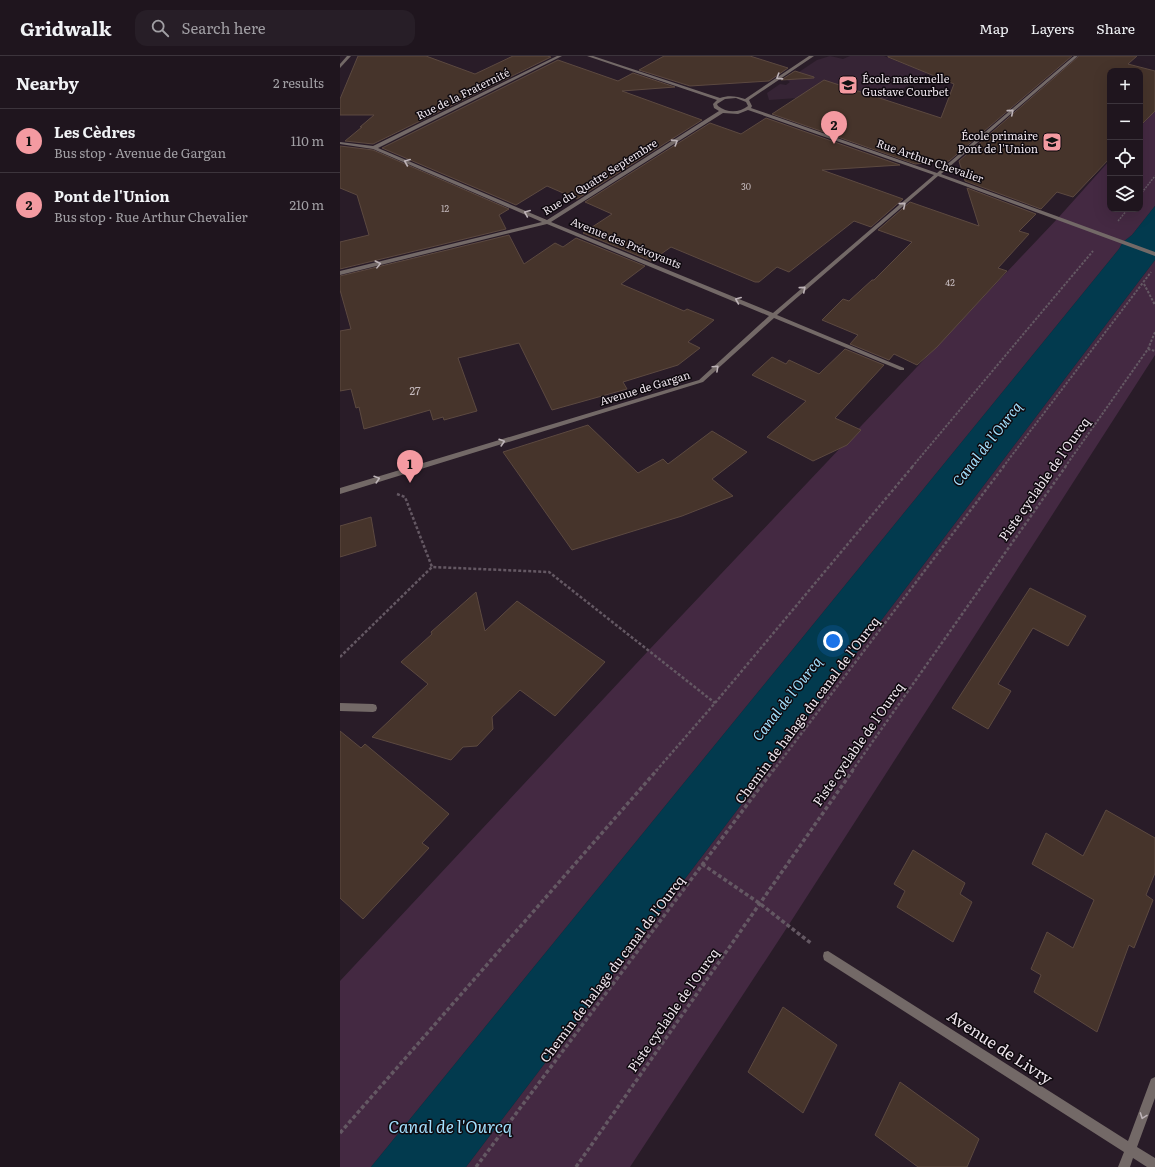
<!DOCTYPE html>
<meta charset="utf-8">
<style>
:root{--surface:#1f151e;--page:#271e27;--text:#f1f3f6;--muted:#a19fa4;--line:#3c343c;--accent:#f49aa1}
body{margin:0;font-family:Literata,serif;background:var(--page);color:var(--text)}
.controls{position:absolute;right:12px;top:12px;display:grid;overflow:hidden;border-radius:8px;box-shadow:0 4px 16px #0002}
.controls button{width:36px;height:36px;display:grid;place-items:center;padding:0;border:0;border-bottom:1px solid var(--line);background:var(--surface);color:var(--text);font:20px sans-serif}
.you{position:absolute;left:493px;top:585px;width:14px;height:14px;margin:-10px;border:3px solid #fff;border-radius:50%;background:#1a73e8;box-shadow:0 0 0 6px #1a73e833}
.badge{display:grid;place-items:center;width:26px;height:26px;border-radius:50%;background:var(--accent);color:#111;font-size:13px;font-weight:700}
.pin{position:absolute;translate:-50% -33px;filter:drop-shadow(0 1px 2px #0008)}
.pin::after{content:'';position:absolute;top:21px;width:14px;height:12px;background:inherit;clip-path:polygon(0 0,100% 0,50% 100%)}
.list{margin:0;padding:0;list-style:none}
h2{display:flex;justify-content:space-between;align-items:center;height:52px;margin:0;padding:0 16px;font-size:17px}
h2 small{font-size:13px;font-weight:400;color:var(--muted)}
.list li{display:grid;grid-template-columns:26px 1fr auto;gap:12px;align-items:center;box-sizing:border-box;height:64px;padding:0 16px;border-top:1px solid var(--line)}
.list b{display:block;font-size:15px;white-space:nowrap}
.list p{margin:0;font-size:13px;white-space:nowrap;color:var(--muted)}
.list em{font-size:13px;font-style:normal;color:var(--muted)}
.icon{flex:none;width:22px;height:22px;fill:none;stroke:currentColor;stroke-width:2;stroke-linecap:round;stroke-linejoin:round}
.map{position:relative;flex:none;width:815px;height:1111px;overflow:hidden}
header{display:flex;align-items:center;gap:24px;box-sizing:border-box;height:56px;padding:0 20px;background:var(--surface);border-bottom:1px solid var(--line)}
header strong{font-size:19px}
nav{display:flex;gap:22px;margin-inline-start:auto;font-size:14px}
.search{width:280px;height:36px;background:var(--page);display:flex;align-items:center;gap:10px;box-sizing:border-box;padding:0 14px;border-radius:12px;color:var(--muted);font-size:15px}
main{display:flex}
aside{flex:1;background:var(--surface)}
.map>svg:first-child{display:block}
.built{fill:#362435}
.green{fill:#442942}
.water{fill:#023a4e}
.building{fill:#46342b;stroke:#5c4940}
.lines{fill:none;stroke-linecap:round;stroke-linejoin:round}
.path-far3{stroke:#645863;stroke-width:1.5;stroke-dasharray:2 1;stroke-linecap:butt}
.path-far2{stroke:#645863;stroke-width:2;stroke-dasharray:2.5 1.5;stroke-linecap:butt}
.path-far1{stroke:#645863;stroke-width:2.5;stroke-dasharray:3 2;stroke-linecap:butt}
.path{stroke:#645863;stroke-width:3.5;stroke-dasharray:4 2.5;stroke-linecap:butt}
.minor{fill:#736967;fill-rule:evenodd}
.oneway{stroke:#bdb3b7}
.labels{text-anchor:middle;stroke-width:3;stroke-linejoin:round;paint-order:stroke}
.far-number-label{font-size:9px;fill:#c4b9bc}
.far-poi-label{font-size:11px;fill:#eee5ed;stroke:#0e090e;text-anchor:start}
.far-street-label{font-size:11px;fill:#eee5ed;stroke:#0e090e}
.number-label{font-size:11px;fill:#c4b9bc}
.street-label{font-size:13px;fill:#eee5ed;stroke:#0e090e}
.water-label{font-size:14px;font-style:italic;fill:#a3e0fe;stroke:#0e090e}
.near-street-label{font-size:16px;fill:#eee5ed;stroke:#0e090e}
.near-water-label{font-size:17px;font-style:italic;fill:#a3e0fe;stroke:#0e090e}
</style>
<header>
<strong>Gridwalk</strong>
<div class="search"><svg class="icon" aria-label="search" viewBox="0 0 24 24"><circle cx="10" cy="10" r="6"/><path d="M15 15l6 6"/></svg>Search here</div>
<nav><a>Map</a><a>Layers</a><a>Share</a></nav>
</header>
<main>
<aside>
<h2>Nearby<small>2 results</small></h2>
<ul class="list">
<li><span class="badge">1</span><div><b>Les Cèdres</b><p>Bus stop · Avenue de Gargan</p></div><em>110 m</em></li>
<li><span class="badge">2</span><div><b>Pont de l'Union</b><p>Bus stop · Rue Arthur Chevalier</p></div><em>210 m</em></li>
</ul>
</aside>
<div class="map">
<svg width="815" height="1111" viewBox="0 0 815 1111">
<rect width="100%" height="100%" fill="#291c28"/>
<polygon class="built" points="490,0 503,3 510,0 544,0 587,17 545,44 457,42 429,44 427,37 440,28 446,29 450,26 447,24 477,4"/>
<g class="green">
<polygon points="815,54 815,150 792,179 783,186 779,193 31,1111 0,1111 0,925 309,594 718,162 770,104 770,153 800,153 800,71"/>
<polygon points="815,204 815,299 448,870 290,1111 126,1111"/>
</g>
<polygon class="water" points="815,150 815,204 126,1111 31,1111 779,193 783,186 792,179"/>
<g class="building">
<polygon points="18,0 86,0 135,18 173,0 207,0 211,1 33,88 5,85 22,71 20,71 34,59 0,59 0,43"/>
<polygon points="324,0 410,0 448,12 429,25 350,30 299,14"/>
<polygon points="548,0 732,0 609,105 575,108 432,58 484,24 601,62 614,28 548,1"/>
<polygon points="739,0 797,0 788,8 815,15 815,55 800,70 800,15 770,15 770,102 733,141 717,136 701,153 625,125 619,105"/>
<polygon points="218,4 278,25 293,17 335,31 282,35 362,64 237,143 207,130 176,149 42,92"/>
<polygon points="455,15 474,21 474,22 441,24"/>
<polygon points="426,62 560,109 482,114 563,143 531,171 514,165 449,216 437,211 419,226 415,226 331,191 311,205 243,177 272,158 245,146 370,67 401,78"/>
<polygon points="0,90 33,94 169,153 159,159 166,173 0,213 0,186 29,179 17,139 0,132"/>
<polygon points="627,132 696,158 679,175 689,178 658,212 667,215 597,291 577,309 554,298 549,304 510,288 518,279 482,264 503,243 509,245 532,224 534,224 572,186 538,174 570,146 639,170"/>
<polygon points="169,179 184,208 215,187 223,191 236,182 305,210 281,228 344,255 347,253 374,264 348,286 360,292 338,309 283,326 287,333 212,354 179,287 118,302 137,355 104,364 103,361 93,364 90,354 24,373 19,351 16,352 11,333 0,335 0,275 11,273 0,234 0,220"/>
<polygon points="505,293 544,309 495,362 521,374 507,389 473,405 427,381 466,345 412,319 432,301 446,308 449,304 479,318"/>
<polygon points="248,369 298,417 323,403 328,408 372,375 407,396 372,423 393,440 342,460 232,494 163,396"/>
<polygon points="31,461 36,490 0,501 0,470"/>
<polygon points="690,532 746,560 728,590 693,572 658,628 671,635 648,673 612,652"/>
<polygon points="136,536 145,575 177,545 265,606 215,660 180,634 152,661 153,673 137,690 123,691 111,704 32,681 88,628 61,606 92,578 91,576"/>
<polygon points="0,675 21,692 25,688 109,758 82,787 89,792 23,863 0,842"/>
<polygon points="766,754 815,782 815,817 806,839 813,844 794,892 789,889 757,976 694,936 701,919 691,913 707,876 733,892 754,844 692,808 706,777 743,800"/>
<polygon points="573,794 625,827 620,838 632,846 613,886 557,851 565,835 554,828"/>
<polygon points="443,951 497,989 463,1057 408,1016"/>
<polygon points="560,1026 639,1083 627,1111 578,1111 535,1079"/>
</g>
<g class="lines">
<g class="path-far3">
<polyline points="800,139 815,120"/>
<polyline points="778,165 788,153"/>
</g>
<g class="path-far2">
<polyline points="804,228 815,249"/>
<polyline points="808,293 815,295"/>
<polyline points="572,411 753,195"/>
<polyline points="663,411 811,216"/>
<polyline points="725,411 808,293 815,276"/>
</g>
<g class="path-far1">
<polyline points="57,438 65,441 92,511"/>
<polyline points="0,601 92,511 209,516 375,647"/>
<polyline points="316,715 375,647 573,410"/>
<polyline points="433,715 664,410"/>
<polyline points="512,715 726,410"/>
</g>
<g class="path">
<polyline points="362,808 419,847 472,888"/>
<polyline points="0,1077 317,714"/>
<polyline points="136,1111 433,714"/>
<polyline points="236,1111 513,714"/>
</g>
<g class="minor">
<polygon points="7,0 11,0 0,12 0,8"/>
<path d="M217 0H222L38 92 207 164 379 55 374 52 373 48 377 44 247 0H253L380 42C388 39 397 40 405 43L469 0H474L409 44 412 50 411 52 597 117 734 0H738L601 118 815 196V200L598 120 437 259 564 312V314H560L434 262 363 326 0 438V432L359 324 429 260 207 168 0 219V215L202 166 33 93 0 88V86L33 90ZM396 42 406 46 408 50C399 57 387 57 378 50L377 48 385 43ZM408 54 594 119 433 257 211 166 383 57 398 58Z"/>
<polygon points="0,647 33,648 36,649 37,652 36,655 33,656 0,655"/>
<polygon points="488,895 788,1085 811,1023 815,1021 815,1042 797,1091 815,1102 815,1111 807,1111 793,1102 790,1111 778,1111 784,1096 484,904 483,900 484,896"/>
</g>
</g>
<defs><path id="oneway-chevron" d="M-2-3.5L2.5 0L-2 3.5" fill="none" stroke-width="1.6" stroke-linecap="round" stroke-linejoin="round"/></defs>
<g class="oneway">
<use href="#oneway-chevron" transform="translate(439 21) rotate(148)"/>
<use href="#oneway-chevron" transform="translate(671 56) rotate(-41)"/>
<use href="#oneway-chevron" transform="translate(335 86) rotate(-32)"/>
<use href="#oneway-chevron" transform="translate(67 106) rotate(-157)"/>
<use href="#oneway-chevron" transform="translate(563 149) rotate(-40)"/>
<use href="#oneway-chevron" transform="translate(187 157) rotate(-157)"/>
<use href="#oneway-chevron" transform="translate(38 208) rotate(-14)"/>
<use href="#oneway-chevron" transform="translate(463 233) rotate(-40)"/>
<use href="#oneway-chevron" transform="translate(398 244) rotate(-158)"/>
<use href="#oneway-chevron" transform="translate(376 312) rotate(-43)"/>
<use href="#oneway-chevron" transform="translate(162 386) rotate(-17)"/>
<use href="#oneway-chevron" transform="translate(37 423) rotate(-17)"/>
<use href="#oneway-chevron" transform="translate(803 1060) rotate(110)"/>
</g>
<defs>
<symbol id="school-square" viewBox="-11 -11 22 22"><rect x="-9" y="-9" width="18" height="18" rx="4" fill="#f49aa1" stroke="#0e090e"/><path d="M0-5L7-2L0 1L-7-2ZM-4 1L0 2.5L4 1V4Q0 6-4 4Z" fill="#111"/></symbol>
</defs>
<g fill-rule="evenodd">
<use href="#school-square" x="497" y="18" width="22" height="22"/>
<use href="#school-square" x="701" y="75" width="22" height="22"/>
</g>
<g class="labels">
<g class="far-number-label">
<text x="406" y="134">30</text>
<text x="105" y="156">12</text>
<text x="610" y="230">42</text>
</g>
<g class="far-poi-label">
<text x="522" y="27">École maternelle<tspan x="522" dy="13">Gustave Courbet</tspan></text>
<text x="698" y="84" text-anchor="end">École primaire<tspan x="698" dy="13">Pont de l'Union</tspan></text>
</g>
<g class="far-street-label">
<text transform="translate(123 38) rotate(-26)" y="4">Rue de la Fraternité</text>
<text transform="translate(590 105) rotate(19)" y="4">Rue Arthur Chevalier</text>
<text transform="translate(260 121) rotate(-32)" y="4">Rue du Quatre Septembre</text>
<text transform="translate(286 187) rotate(22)" y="4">Avenue des Prévoyants</text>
<text transform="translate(305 332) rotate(-17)" y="4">Avenue de Gargan</text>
</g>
<g class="number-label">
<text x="75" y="339">27</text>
</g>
<g class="street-label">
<text transform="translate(704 423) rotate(-55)" y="5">Piste cyclable de l'Ourcq</text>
<text transform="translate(467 654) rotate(-53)" y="5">Chemin de halage du canal de l'Ourcq</text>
<text transform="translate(518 688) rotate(-55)" y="5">Piste cyclable de l'Ourcq</text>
<text transform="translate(272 913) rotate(-53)" y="5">Chemin de halage du canal de l'Ourcq</text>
<text transform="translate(333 954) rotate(-55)" y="5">Piste cyclable de l'Ourcq</text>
</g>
<g class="water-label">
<text transform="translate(647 388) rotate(-52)" y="5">Canal de l'Ourcq</text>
<text transform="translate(447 643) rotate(-52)" y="5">Canal de l'Ourcq</text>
</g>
<g class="near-street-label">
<text transform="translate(660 991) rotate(33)" y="6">Avenue de Livry</text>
</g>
<g class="near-water-label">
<text x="110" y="1077">Canal de l'Ourcq</text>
</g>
</g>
</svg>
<div class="controls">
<button>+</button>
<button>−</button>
<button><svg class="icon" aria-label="locate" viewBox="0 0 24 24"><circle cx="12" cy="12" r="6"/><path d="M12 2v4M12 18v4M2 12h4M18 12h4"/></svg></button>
<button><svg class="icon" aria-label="layers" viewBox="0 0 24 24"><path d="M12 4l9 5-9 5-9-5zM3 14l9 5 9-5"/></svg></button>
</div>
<div class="you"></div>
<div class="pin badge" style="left:70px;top:427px">1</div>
<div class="pin badge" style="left:494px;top:88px">2</div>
</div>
</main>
